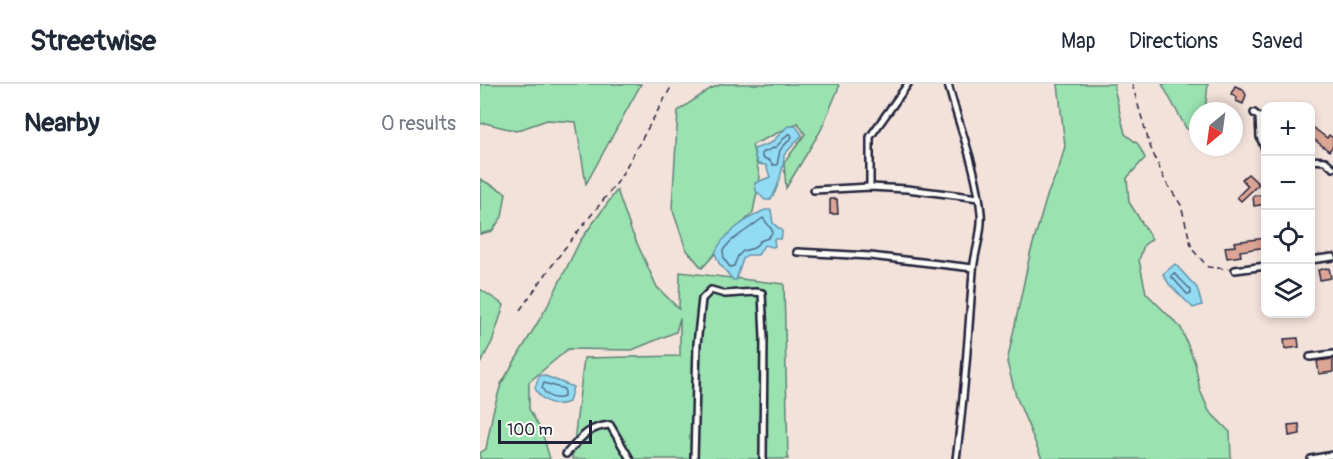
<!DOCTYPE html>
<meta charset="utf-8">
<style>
:root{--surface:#fff;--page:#f2f2f3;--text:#1f2937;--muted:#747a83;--line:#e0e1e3}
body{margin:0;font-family:Pangolin,sans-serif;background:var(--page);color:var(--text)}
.controls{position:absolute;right:18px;top:18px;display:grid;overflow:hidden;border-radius:12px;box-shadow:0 3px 9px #0003}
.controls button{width:54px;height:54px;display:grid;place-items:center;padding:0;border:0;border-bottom:2px solid var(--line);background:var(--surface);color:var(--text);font:30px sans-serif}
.compass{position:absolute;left:709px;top:18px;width:54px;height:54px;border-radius:50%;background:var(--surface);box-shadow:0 3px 9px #0003;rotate:209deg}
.scale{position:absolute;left:18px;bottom:15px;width:94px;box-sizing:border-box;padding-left:6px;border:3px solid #22223b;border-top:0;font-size:16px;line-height:21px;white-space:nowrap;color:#22223b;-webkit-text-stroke:4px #fdfcf7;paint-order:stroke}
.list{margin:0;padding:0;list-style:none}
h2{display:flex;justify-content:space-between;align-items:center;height:78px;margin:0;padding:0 24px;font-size:26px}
h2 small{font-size:20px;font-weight:400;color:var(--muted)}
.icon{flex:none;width:33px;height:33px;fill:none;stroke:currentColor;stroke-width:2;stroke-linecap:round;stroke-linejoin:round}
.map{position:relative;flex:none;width:853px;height:375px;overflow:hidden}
header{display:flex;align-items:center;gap:36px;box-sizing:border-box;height:84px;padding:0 30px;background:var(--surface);border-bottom:2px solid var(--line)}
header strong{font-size:28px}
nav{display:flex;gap:33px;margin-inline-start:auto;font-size:21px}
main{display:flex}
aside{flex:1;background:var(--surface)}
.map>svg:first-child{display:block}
.green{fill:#9ae2b0;stroke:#5e8276;stroke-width:1.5}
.water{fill:#92dcf3;stroke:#6592a9;stroke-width:1.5}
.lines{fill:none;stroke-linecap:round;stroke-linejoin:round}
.shore{stroke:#4f6c85;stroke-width:1.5}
.building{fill:#dda595;stroke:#22223b;stroke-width:1.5}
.street-casing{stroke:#22223b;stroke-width:10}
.path{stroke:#22223b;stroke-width:1.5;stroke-dasharray:6 4.5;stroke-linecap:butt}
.street{stroke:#fdfcf7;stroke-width:5}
</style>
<header>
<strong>Streetwise</strong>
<nav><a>Map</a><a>Directions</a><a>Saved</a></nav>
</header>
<main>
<aside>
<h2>Nearby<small>0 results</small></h2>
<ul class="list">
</ul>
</aside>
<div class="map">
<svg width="853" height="375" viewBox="0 0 853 375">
<rect width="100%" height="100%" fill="#f3e2da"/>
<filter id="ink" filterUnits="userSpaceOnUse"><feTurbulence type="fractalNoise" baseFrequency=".0167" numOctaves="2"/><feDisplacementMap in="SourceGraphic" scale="12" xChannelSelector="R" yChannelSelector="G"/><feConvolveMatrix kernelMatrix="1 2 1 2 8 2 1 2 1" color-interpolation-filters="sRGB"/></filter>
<g filter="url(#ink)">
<g class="green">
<polygon points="0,0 161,0 106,100 96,38 67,36 36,47 5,39 0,40"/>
<polygon points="242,0 358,0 359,3 341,46 306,104 304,79 325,50 318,39 272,61 280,93 273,128 222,184 206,165 192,124 198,27 230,5"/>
<polygon points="578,0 635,0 634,4 645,50 658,60 665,74 647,94 649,118 672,155 664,161 659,176 666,209 701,244 715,279 720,306 729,327 750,348 751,375 562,375 536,312 527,278 550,170 568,109 579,84 585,62"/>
<polygon points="682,0 728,0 725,27 718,27 718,47 713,49 706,44"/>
<polygon points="0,95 26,109 22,133 12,147 0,150"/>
<polygon points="137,106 151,146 177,203 199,225 200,188 304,200 308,375 92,375 104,274 200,272 200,234 196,248 152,266 88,265 49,298 49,325 62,348 70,375 0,375 0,369 6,365 13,328 21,300 67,223 100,157"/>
<polygon points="0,205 24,221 12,258 0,280"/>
</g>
<g class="water">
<path d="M308 42H316L322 51 304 71C304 82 297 109 290 116H285L276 107 275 99 290 93 286 81 278 80 275 73 274 65 291 59Z"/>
<path d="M285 126H291L293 139 302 147V152L300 155H294L295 162 293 163 284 161 278 171H267L263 175 256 196H253L239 179 235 169C242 151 267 134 285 126Z"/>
<polygon points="695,180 717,204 722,221 713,224 689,200 683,190"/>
<path d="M63 291 93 303 89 318C74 324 61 317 55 304L59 292Z"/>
</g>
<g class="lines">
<g class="shore">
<polygon points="308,50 311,50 312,53 300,66 297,81 293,81 289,76 282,74 282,69 296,63"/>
<polygon points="283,134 292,146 292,149 288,154 280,157 274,164 263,167 258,172 254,182 250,183 244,175 243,166 251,157"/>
<polygon points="694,189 711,206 711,210 707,210 691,192"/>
<path d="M64 299 84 305V313C75 316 67 313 62 304Z"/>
</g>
</g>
<g class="building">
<polygon points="755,2 763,5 766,11 763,20 756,17 757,13 751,10"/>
<polygon points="831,42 847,54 849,51 853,54 853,62 849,67 831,53"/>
<polygon points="768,90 779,100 761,117 757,113 768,102 762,95"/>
<polygon points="786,110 786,120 774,122 773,112"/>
<polygon points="350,115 357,115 358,130 350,130"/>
<polygon points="786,154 786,163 760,167 761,172 747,174 745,163 755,162 754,158"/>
<polygon points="849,184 851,194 840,196 838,186"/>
<polygon points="818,254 819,263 805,265 804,255"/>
<polygon points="853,275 853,288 839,290 837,277"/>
<polygon points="819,340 820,350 809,352 808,341"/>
</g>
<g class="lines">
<defs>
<g id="street">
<path d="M468 0C479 43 497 84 501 129 503 149 494 168 493 188 488 252 485 311 476 375"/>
<polyline points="774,29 779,33 780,53 786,67"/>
<polyline points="830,76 845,77 853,84"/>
<polyline points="390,103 390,53 428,0"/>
<polyline points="334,106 390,103 427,105 499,114"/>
<polyline points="317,168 390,172 493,184"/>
<polyline points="830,176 853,173"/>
<polyline points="755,186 786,182"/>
<polyline points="830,273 853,270"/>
<path d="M86 370C101 354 107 343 130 341L150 375"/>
<polyline points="214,375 217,260 222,215 231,206 245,210 276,208 282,209 284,254 283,375"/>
<polyline points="831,375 853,371"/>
</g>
</defs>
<use href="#street" class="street-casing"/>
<g class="path">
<polyline points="652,0 670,62 685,97 701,121 712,165 728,183 748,185"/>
<polyline points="40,226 84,165 137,99 190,5 195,0"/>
</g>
<use href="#street" class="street"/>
</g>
</g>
</svg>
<div class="controls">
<button>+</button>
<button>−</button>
<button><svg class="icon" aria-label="locate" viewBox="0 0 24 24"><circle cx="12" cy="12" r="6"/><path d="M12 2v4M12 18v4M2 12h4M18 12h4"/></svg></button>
<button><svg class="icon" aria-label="layers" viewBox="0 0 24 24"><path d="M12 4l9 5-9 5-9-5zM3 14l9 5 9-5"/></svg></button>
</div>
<svg class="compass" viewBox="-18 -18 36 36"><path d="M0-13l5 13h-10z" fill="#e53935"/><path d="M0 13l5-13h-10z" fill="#747a83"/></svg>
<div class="scale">100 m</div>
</div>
</main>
